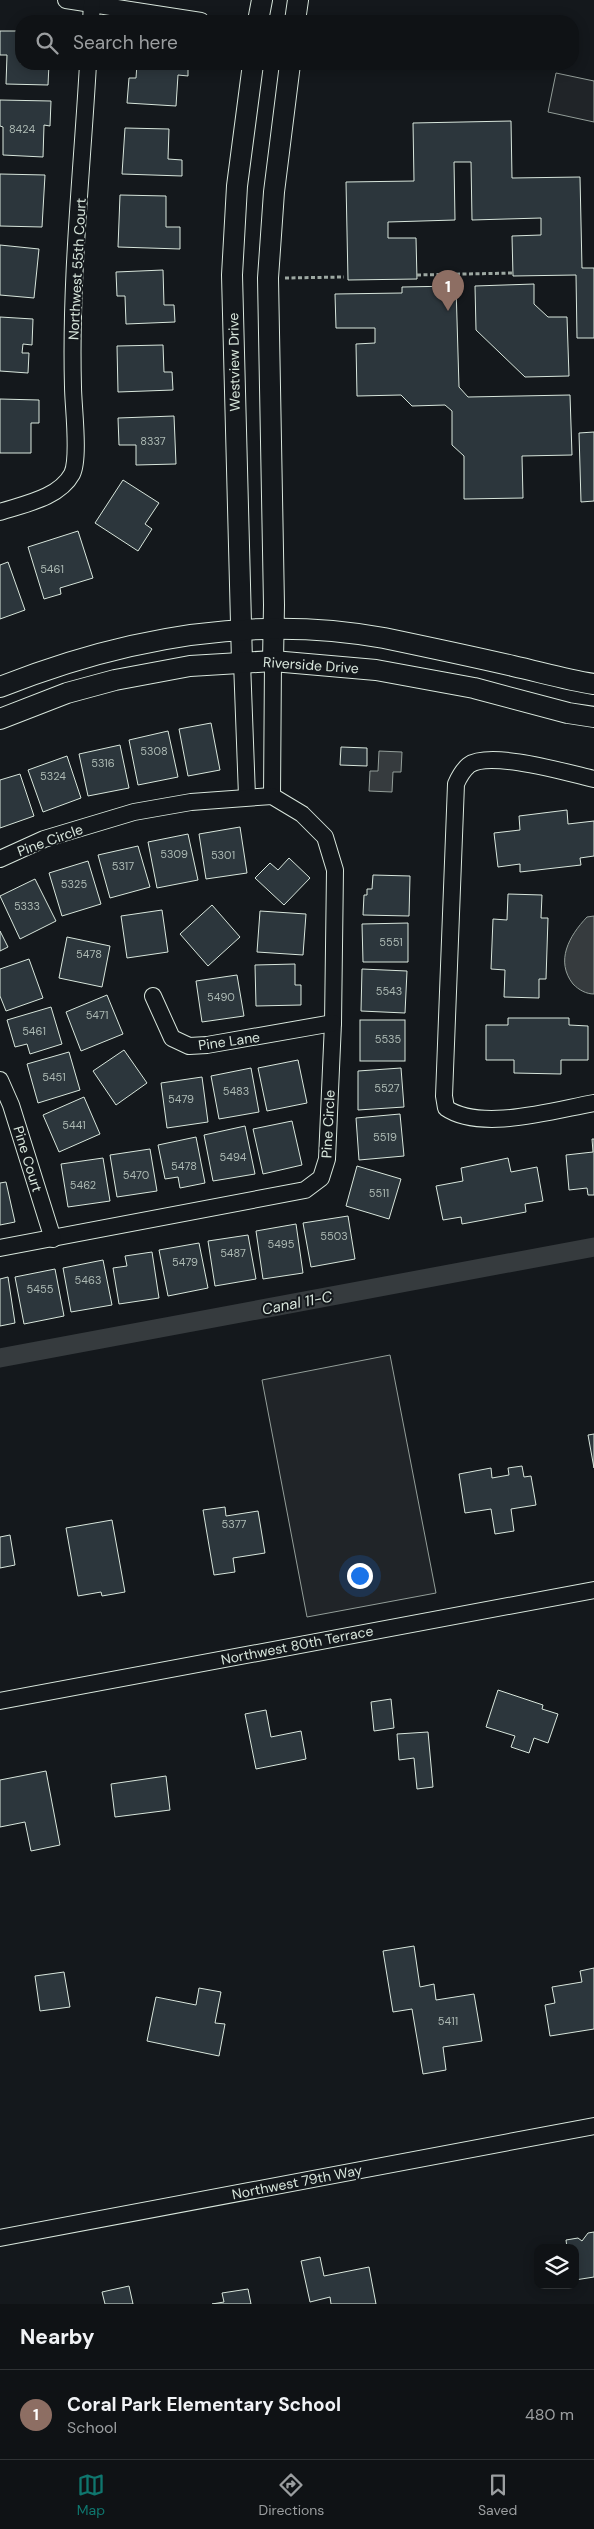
<!DOCTYPE html>
<style>
:root{--surface:#0f1215;--page:#181b1e;--text:#f1f3f6;--muted:#9b9ea0;--line:#2f3234;--accent:#0f766e}
body{margin:0;font-family:"DM Sans",sans-serif;background:var(--page);color:var(--text)}
.controls{position:absolute;right:15px;bottom:15px;display:grid;overflow:hidden;border-radius:10px;box-shadow:0 2px 12px #0003}
.controls button{width:45px;height:45px;display:grid;place-items:center;padding:0;border:0;border-bottom:1px solid var(--line);background:var(--surface);color:var(--text);font:25px sans-serif}
.you{position:absolute;left:359px;top:1575px;width:18px;height:18px;margin:-12px;border:4px solid #fff;border-radius:50%;background:#1a73e8;box-shadow:0 0 0 8px #1a73e833}
.badge{display:grid;place-items:center;width:32px;height:32px;border-radius:50%;background:var(--accent);color:#fff;font-size:16px;font-weight:700}
.pin{position:absolute;translate:-50% -41px;filter:drop-shadow(0 1px 2px #0008)}
.pin::after{content:'';position:absolute;top:26px;width:18px;height:15px;background:inherit;clip-path:polygon(0 0,100% 0,50% 100%)}
.list{margin:0;padding:0;list-style:none}
h2{display:flex;justify-content:space-between;align-items:center;height:65px;margin:0;padding:0 20px;font-size:21px}
h2 small{font-size:16px;font-weight:400;color:var(--muted)}
.list li{display:grid;grid-template-columns:32px 1fr auto;gap:15px;align-items:center;box-sizing:border-box;height:90px;padding:0 20px;border-top:1px solid var(--line)}
.list b{display:block;font-size:19px;white-space:nowrap}
.list p{margin:0;font-size:16px;white-space:nowrap;color:var(--muted)}
.list em{font-size:16px;font-style:normal;color:var(--muted)}
.icon{flex:none;width:28px;height:28px;fill:none;stroke:currentColor;stroke-width:2;stroke-linecap:round;stroke-linejoin:round}
.map{position:relative;flex:none;width:594px;height:2304px;overflow:hidden}
.search{position:absolute;background:var(--surface);box-shadow:0 2px 12px #0003;left:15px;right:15px;top:15px;height:55px;display:flex;align-items:center;gap:12px;box-sizing:border-box;padding:0 18px;border-radius:20px;color:var(--muted);font-size:19px}
.sheet{height:155px;background:var(--surface)}
nav{display:flex;justify-content:space-around;align-items:center;box-sizing:border-box;height:70px;border-top:1px solid var(--line);background:var(--surface);font-size:14px;color:var(--muted)}
nav a{display:grid;justify-items:center;gap:2px}
nav .on{color:var(--accent)}
.map>svg:first-child{display:block}
.green{fill:#202428;stroke:#939e99}
.water{fill:#363b3e;stroke:#939e99}
.lines{fill:none;stroke-linecap:round;stroke-linejoin:round}
.canal{stroke:#363b3e;stroke-width:19}
.building{fill:#2c363c;stroke:#d8e6dc}
.minor-casing{stroke:#d8e6dc;stroke-width:18}
.tertiary-casing{stroke:#d8e6dc;stroke-width:22}
.path{stroke:#9da8a2;stroke-width:3;stroke-dasharray:4 2.5;stroke-linecap:butt}
.minor{stroke:#14181c;stroke-width:16}
.tertiary{stroke:#14181c;stroke-width:20}
.labels{text-anchor:middle;stroke-width:4;stroke-linejoin:round;paint-order:stroke}
.number-label{font-size:11px;fill:#adbab4}
.street-label{font-size:14px;fill:#d8e6dc;stroke:#14181c}
.water-label{font-size:15px;font-style:italic;fill:#d8e6dc;stroke:#14181c}
</style>
<div class="map">
<svg width="594" height="2304" viewBox="0 0 594 2304">
<rect width="100%" height="100%" fill="#14181c"/>
<g class="green">
<polygon points="556,73 594,81 594,122 548,112"/>
<polygon points="390,1355 436,1593 307,1617 262,1380"/>
</g>
<g class="water">
<polygon points="379,751 402,752 401,772 393,772 392,792 369,791 370,771 378,771"/>
<path d="M594 916V994C586 994 579 990 573 984 555 961 569 936 587 917Z"/>
</g>
<g class="lines">
<polyline class="canal" points="0,1358 594,1247"/>
</g>
<g class="building">
<polygon points="0,31 21,31 21,64 49,64 48,85 6,84 7,55 0,55"/>
<polygon points="137,64 188,64 188,76 178,75 176,106 127,103 129,78 136,78"/>
<polygon points="0,100 51,101 50,126 44,125 43,157 3,155 3,127 0,126"/>
<polygon points="511,121 512,178 580,177 582,268 594,268 594,338 577,338 576,275 513,276 512,236 541,235 541,218 472,220 471,162 454,162 455,220 388,222 388,238 416,238 417,279 348,280 346,182 414,181 413,123"/>
<polygon points="125,128 169,129 168,159 182,160 182,176 122,174"/>
<polygon points="0,174 45,175 42,227 0,226"/>
<polygon points="120,195 166,196 166,227 180,227 180,249 118,247"/>
<polygon points="0,245 39,249 34,298 0,295"/>
<polygon points="163,270 164,305 174,305 175,322 126,324 125,296 117,296 116,272"/>
<polygon points="534,284 534,304 548,317 567,317 569,376 525,377 476,330 475,286"/>
<polygon points="456,286 459,387 468,397 570,395 572,455 522,456 523,498 464,499 464,456 452,445 452,411 445,405 412,406 401,395 357,396 356,344 375,343 375,328 336,328 335,294 402,293 402,287"/>
<polygon points="0,317 33,319 32,345 23,344 22,353 29,353 28,373 0,371"/>
<polygon points="163,345 164,372 172,372 173,390 118,392 117,346"/>
<polygon points="0,399 39,400 39,423 31,423 31,453 0,453"/>
<polygon points="174,416 176,464 136,465 136,445 119,445 118,418"/>
<polygon points="594,432 594,501 581,502 579,433"/>
<polygon points="123,480 159,503 145,524 152,529 138,551 95,523"/>
<polygon points="78,531 93,578 60,588 61,594 44,599 28,547"/>
<polygon points="8,562 25,610 0,619 0,565"/>
<polygon points="211,723 220,770 188,776 179,729"/>
<polygon points="168,731 178,777 138,785 129,740"/>
<polygon points="120,745 129,788 88,796 79,754"/>
<polygon points="341,747 367,748 367,766 340,765"/>
<polygon points="67,756 81,798 43,812 28,770"/>
<polygon points="20,774 34,816 0,828 0,780"/>
<polygon points="567,810 568,824 594,821 594,856 580,858 581,865 520,872 520,864 498,867 494,833 520,830 519,816"/>
<polygon points="240,827 247,873 206,879 199,834"/>
<polygon points="188,834 198,880 157,888 148,842"/>
<polygon points="138,846 150,887 110,898 98,855"/>
<polygon points="289,858 310,878 284,905 255,878 270,863 278,870"/>
<polygon points="88,861 101,904 62,916 49,873"/>
<polygon points="373,875 410,876 409,916 363,915 364,895 367,895 367,889 372,889"/>
<polygon points="35,879 56,921 20,939 0,896"/>
<polygon points="508,894 542,895 541,918 548,918 546,979 539,979 539,998 504,997 505,970 491,969 493,919 507,920"/>
<polygon points="212,905 240,937 208,966 180,934"/>
<polygon points="162,910 168,952 127,958 121,916"/>
<polygon points="260,911 306,914 303,955 257,952"/>
<polygon points="408,923 408,962 363,962 362,924"/>
<polygon points="0,931 8,947 0,951"/>
<polygon points="67,937 110,946 102,987 59,978"/>
<polygon points="29,959 43,998 6,1011 0,996 0,969"/>
<polygon points="295,964 295,985 301,985 301,1005 256,1006 255,965"/>
<polygon points="362,969 407,971 405,1013 361,1011"/>
<polygon points="237,975 244,1016 202,1022 196,981"/>
<polygon points="107,995 123,1034 81,1051 66,1012"/>
<polygon points="51,1007 62,1044 30,1054 27,1044 15,1047 7,1020"/>
<polygon points="508,1018 569,1018 569,1025 588,1026 588,1060 561,1060 561,1074 514,1073 514,1060 486,1060 486,1025 508,1025"/>
<rect x="360" y="1020" width="45" height="41"/>
<polygon points="124,1050 147,1083 116,1105 93,1071"/>
<polygon points="69,1052 80,1090 38,1103 27,1064"/>
<polygon points="298,1060 307,1103 267,1111 258,1068"/>
<polygon points="251,1068 259,1112 219,1119 211,1076"/>
<polygon points="401,1068 404,1107 358,1110 358,1071"/>
<polygon points="202,1077 208,1122 167,1128 161,1083"/>
<polygon points="84,1097 100,1134 59,1152 43,1115"/>
<polygon points="400,1114 404,1156 359,1160 356,1118"/>
<polygon points="292,1121 302,1165 263,1174 253,1129"/>
<polygon points="245,1126 255,1174 213,1181 204,1135"/>
<polygon points="196,1137 205,1183 180,1188 178,1177 165,1179 158,1145"/>
<polygon points="592,1139 594,1139 594,1195 588,1195 587,1188 569,1190 566,1155 593,1152"/>
<polygon points="150,1149 157,1191 117,1197 110,1155"/>
<polygon points="103,1158 110,1201 68,1207 61,1164"/>
<polygon points="508,1158 511,1172 537,1167 543,1201 525,1204 526,1212 462,1224 461,1217 443,1220 436,1186 463,1181 461,1168"/>
<polygon points="357,1166 401,1179 389,1219 346,1206"/>
<polygon points="6,1182 15,1222 0,1225 0,1183"/>
<polygon points="348,1216 355,1259 311,1267 303,1223"/>
<polygon points="296,1224 303,1273 263,1279 256,1231"/>
<polygon points="248,1235 256,1279 215,1286 208,1241"/>
<polygon points="199,1243 208,1288 168,1296 159,1250"/>
<polygon points="152,1252 159,1298 119,1304 113,1268 127,1266 125,1256"/>
<polygon points="103,1260 112,1305 71,1312 63,1268"/>
<polygon points="55,1269 64,1316 24,1324 15,1277"/>
<polygon points="8,1277 15,1323 0,1326 0,1279"/>
<polygon points="594,1434 594,1468 588,1435"/>
<polygon points="522,1466 524,1477 531,1476 536,1505 511,1509 514,1531 495,1534 491,1509 465,1513 459,1474 491,1468 492,1478 509,1475 508,1468"/>
<polygon points="225,1507 226,1516 258,1511 265,1553 233,1558 235,1572 214,1575 203,1510"/>
<polygon points="112,1520 125,1592 102,1596 101,1592 78,1596 66,1528"/>
<polygon points="10,1535 15,1565 0,1568 0,1537"/>
<polygon points="498,1690 543,1705 542,1709 558,1714 548,1743 534,1738 529,1753 511,1747 515,1736 486,1727"/>
<polygon points="391,1699 394,1728 374,1731 371,1702"/>
<polygon points="266,1710 271,1737 301,1731 306,1759 256,1769 245,1714"/>
<polygon points="428,1732 433,1787 417,1789 414,1758 399,1760 397,1734"/>
<polygon points="46,1771 60,1845 31,1851 25,1822 0,1827 0,1780"/>
<polygon points="166,1776 170,1810 115,1817 111,1784"/>
<polygon points="414,1946 420,1987 434,1984 436,2000 474,1994 482,2041 443,2047 446,2070 423,2074 412,2009 393,2012 383,1951"/>
<polygon points="594,1968 594,2029 550,2036 545,2005 555,2003 552,1987 582,1982 580,1971"/>
<polygon points="64,1972 70,2007 40,2011 35,1976"/>
<polygon points="199,1988 221,1992 215,2023 225,2024 219,2056 147,2041 156,1997 196,2005"/>
<polygon points="594,2232 594,2277 575,2280 575,2248 567,2248 566,2240 578,2238 582,2241 588,2233"/>
<polygon points="320,2257 324,2276 369,2267 376,2304 331,2304 330,2297 310,2302 301,2261"/>
<polygon points="129,2286 133,2304 105,2304 102,2292"/>
<polygon points="248,2289 251,2304 212,2304 224,2302 222,2293"/>
</g>
<g class="lines">
<defs>
<g id="minor">
<polyline points="66,0 201,21"/>
<polyline points="91,21 92,4"/>
<path d="M0 512C24 504 59 498 72 474 80 458 73 405 73 387 70 279 82 171 88 64"/>
<polyline points="242,662 247,796"/>
<path d="M594 779C568 773 490 750 469 765 463 770 459 777 456 784L444 1096 446 1108C481 1132 554 1110 594 1103"/>
<polyline points="272,796 273,661"/>
<polyline points="0,859 44,839 134,812 191,802 272,796 302,814 325,837 335,870 333,1023 327,1159 321,1178 305,1190 0,1248"/>
<polyline points="153,996 172,1038 189,1046 207,1045 333,1023"/>
<polyline points="0,1080 11,1105 53,1239"/>
<polyline points="0,1701 594,1590"/>
<polyline points="0,2238 594,2126"/>
</g>
<g id="tertiary">
<polyline points="258,21 262,0"/>
<polyline points="295,21 298,0"/>
<polyline points="273,661 274,605 268,278 274,192 290,64"/>
<polyline points="242,662 232,275 237,186 253,64"/>
<path d="M0 687C123 638 252 614 384 638 427 647 470 656 513 666 540 672 567 680 594 684"/>
<polyline points="0,719 67,693 115,680 190,666 273,661 376,670 474,688 568,713 594,717"/>
</g>
</defs>
<use href="#minor" class="minor-casing"/>
<use href="#tertiary" class="tertiary-casing"/>
<g class="path">
<polyline points="417,275 513,273"/>
<polyline points="285,278 344,277"/>
</g>
<use href="#minor" class="minor"/>
<use href="#tertiary" class="tertiary"/>
</g>
<g class="labels">
<g class="number-label">
<text x="22" y="133">8424</text>
<text x="153" y="445">8337</text>
<text x="52" y="573">5461</text>
<text x="154" y="755">5308</text>
<text x="103" y="767">5316</text>
<text x="53" y="780">5324</text>
<text x="174" y="858">5309</text>
<text x="223" y="859">5301</text>
<text x="123" y="870">5317</text>
<text x="74" y="888">5325</text>
<text x="27" y="910">5333</text>
<text x="391" y="946">5551</text>
<text x="89" y="958">5478</text>
<text x="389" y="995">5543</text>
<text x="221" y="1001">5490</text>
<text x="97" y="1019">5471</text>
<text x="34" y="1035">5461</text>
<text x="388" y="1043">5535</text>
<text x="54" y="1081">5451</text>
<text x="387" y="1092">5527</text>
<text x="236" y="1095">5483</text>
<text x="181" y="1103">5479</text>
<text x="74" y="1129">5441</text>
<text x="385" y="1141">5519</text>
<text x="233" y="1161">5494</text>
<text x="184" y="1170">5478</text>
<text x="136" y="1179">5470</text>
<text x="83" y="1189">5462</text>
<text x="379" y="1197">5511</text>
<text x="334" y="1240">5503</text>
<text x="281" y="1248">5495</text>
<text x="233" y="1257">5487</text>
<text x="185" y="1266">5479</text>
<text x="88" y="1284">5463</text>
<text x="40" y="1293">5455</text>
<text x="234" y="1528">5377</text>
<text x="448" y="2025">5411</text>
</g>
<g class="street-label">
<text transform="translate(77 269) rotate(-87)" y="5">Northwest 55th Court</text>
<text transform="translate(234 362) rotate(-91)" y="5">Westview Drive</text>
<text transform="translate(311 665) rotate(4)" y="5">Riverside Drive</text>
<text transform="translate(50 840) rotate(-20)" y="5">Pine Circle</text>
<text transform="translate(229 1041) rotate(-8)" y="5">Pine Lane</text>
<text transform="translate(328 1124) rotate(-87)" y="5">Pine Circle</text>
<text transform="translate(28 1159) rotate(73)" y="5">Pine Court</text>
<text transform="translate(297 1645) rotate(-11)" y="5">Northwest 80th Terrace</text>
<text transform="translate(297 2182) rotate(-11)" y="5">Northwest 79th Way</text>
</g>
<g class="water-label">
<text transform="translate(297 1303) rotate(-11)" y="5">Canal 11-C</text>
</g>
</g>
</svg>
<div class="controls">
<button><svg class="icon" aria-label="layers" viewBox="0 0 24 24"><path d="M12 4l9 5-9 5-9-5zM3 14l9 5 9-5"/></svg></button>
</div>
<div class="you"></div>
<div class="pin badge" style="left:448px;top:311px;background:#8d6e63">1</div>
<div class="search"><svg class="icon" aria-label="search" viewBox="0 0 24 24"><circle cx="10" cy="10" r="6"/><path d="M15 15l6 6"/></svg>Search here</div>
</div>
<section class="sheet">
<h2>Nearby<small></small></h2>
<ul class="list">
<li><span class="badge" style="background:#8d6e63">1</span><div><b>Coral Park Elementary School</b><p>School</p></div><em>480 m</em></li>
</ul>
</section>
<nav>
<a class="on"><svg class="icon" aria-label="map" viewBox="0 0 24 24"><path d="M3 6l6-2 6 2 6-2v14l-6 2-6-2-6 2zM9 4v14M15 6v14"/></svg>Map</a>
<a><svg class="icon" aria-label="directions" viewBox="0 0 24 24"><path d="M12 3l9 9-9 9-9-9zM9 14v-3h6M13 9l2 2-2 2"/></svg>Directions</a>
<a><svg class="icon" aria-label="saved" viewBox="0 0 24 24"><path d="M7 4h10v16l-5-4-5 4z"/></svg>Saved</a>
</nav>
